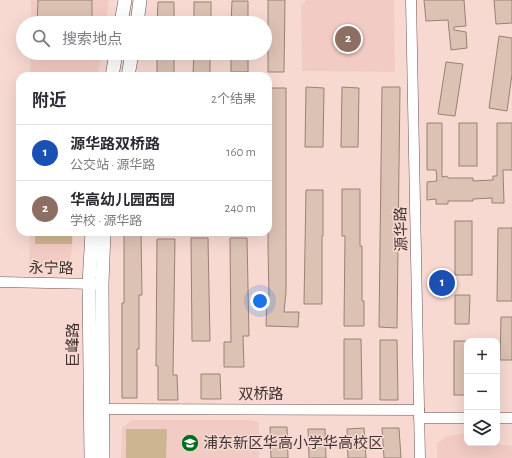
<!DOCTYPE html>
<html lang="zh">
<meta charset="utf-8">
<style>
:root{--surface:#fff;--page:#f2f2f3;--text:#2b2b33;--muted:#7c7c81;--line:#e1e1e2;--accent:#7c3aed}
body{margin:0;font-family:"Alegreya Sans","Noto Sans SC",sans-serif;background:var(--page);color:var(--text)}
.controls{position:absolute;right:12px;bottom:12px;display:grid;overflow:hidden;border-radius:8px;box-shadow:0 4px 16px #0002}
.controls button{width:36px;height:36px;display:grid;place-items:center;padding:0;border:0;border-bottom:1px solid var(--line);background:var(--surface);color:var(--text);font:20px sans-serif}
.you{position:absolute;left:260px;top:301px;width:14px;height:14px;margin:-10px;border:3px solid #fff;border-radius:50%;background:#1a73e8;box-shadow:0 0 0 6px #1a73e833}
.badge{display:grid;place-items:center;width:26px;height:26px;border-radius:50%;background:var(--accent);color:#fff;font-size:13px;font-weight:700}
.pin{position:absolute;translate:-50% -50%;border:2px solid #fff;box-shadow:0 1px 4px #0006}
.list{margin:0;padding:0;list-style:none}
h2{display:flex;justify-content:space-between;align-items:center;height:52px;margin:0;padding:0 16px;font-size:17px}
h2 small{font-size:13px;font-weight:400;color:var(--muted)}
.list li{display:grid;grid-template-columns:26px 1fr auto;gap:12px;align-items:center;box-sizing:border-box;height:56px;padding:0 16px;border-top:1px solid var(--line)}
.list b{display:block;font-size:15px;white-space:nowrap}
.list p{margin:0;font-size:13px;white-space:nowrap;color:var(--muted)}
.list em{font-size:13px;font-style:normal;color:var(--muted)}
.icon{flex:none;width:22px;height:22px;fill:none;stroke:currentColor;stroke-width:2;stroke-linecap:round;stroke-linejoin:round}
.map{position:relative;flex:none;width:512px;height:458px;overflow:hidden}
.search{position:absolute;background:var(--surface);box-shadow:0 4px 16px #0002;left:16px;top:16px;width:256px;height:44px;display:flex;align-items:center;gap:10px;box-sizing:border-box;padding:0 14px;border-radius:22px;color:var(--muted);font-size:15px}
.panel{position:absolute;background:var(--surface);box-shadow:0 4px 16px #0002;left:16px;top:72px;width:256px;height:164px;border-radius:12px}
.map>svg:first-child{display:block}
.built{fill:#f2ccc4}
.green{fill:#ceb591}
.building{fill:#dbc2b3;stroke:#998274}
.lines{fill:none;stroke-linecap:round;stroke-linejoin:round}
.minor-casing{stroke:#6d544e;stroke-width:11}
.major-casing{stroke:#6d544e;stroke-width:14}
.minor{stroke:#fff;stroke-width:10}
.major{stroke:#fff;stroke-width:13}
.labels{text-anchor:middle;stroke-width:3;stroke-linejoin:round;paint-order:stroke}
.street-label{font-size:15px;fill:#403432;stroke:#f7d9d2}
.poi-label{font-size:15px;fill:#403432;stroke:#f7d9d2;text-anchor:start}
</style>
<div class="map">
<svg width="512" height="458" viewBox="0 0 512 458">
<rect width="100%" height="100%" fill="#f7d9d2"/>
<g class="built">
<polygon points="31,0 109,0 106,23 31,23"/>
<polygon points="306,0 394,0 395,72 302,71 301,6"/>
<polygon points="31,53 101,53 98,76 30,76"/>
<polygon points="30,232 74,232 69,269 29,268"/>
<polygon points="132,420 250,420 259,422 259,458 121,458 122,428"/>
<polygon points="466,433 467,434 467,443 490,443 512,446 512,458 437,458 437,443 448,436"/>
</g>
<g class="green">
<rect x="35" y="232" width="37" height="12"/>
<polygon points="126,429 167,429 166,458 126,458"/>
</g>
<g class="building">
<polygon points="38,0 92,0 92,23 37,23"/>
<polygon points="268,0 285,0 284,72 268,72"/>
<polygon points="424,0 464,0 466,26 454,27 454,30 466,32 467,48 451,50 448,20 426,21"/>
<polygon points="494,0 512,0 512,23 496,24"/>
<polygon points="232,1 248,1 248,23 231,23"/>
<polygon points="158,2 174,2 174,23 157,23"/>
<rect x="194" y="2" width="17" height="21"/>
<polygon points="499,36 512,38 512,74 507,111 489,108"/>
<rect x="157" y="53" width="17" height="21"/>
<polygon points="194,53 210,53 210,73 193,73"/>
<rect x="231" y="53" width="17" height="19"/>
<polygon points="446,62 463,64 455,116 438,114"/>
<polygon points="306,87 324,88 323,147 305,147"/>
<polygon points="342,87 359,88 358,147 341,147"/>
<polygon points="382,87 400,87 397,328 379,327"/>
<polygon points="269,88 286,88 286,292 284,312 299,312 298,327 266,326 267,297 269,297 268,247"/>
<polygon points="427,123 442,123 442,177 447,176 448,178 473,178 473,181 493,180 493,176 497,176 497,123 512,123 512,170 503,170 504,203 492,203 492,198 473,199 473,201 448,201 448,204 436,204 436,199 427,200 427,182 437,181 436,170 427,170"/>
<rect x="459" y="123" width="18" height="43"/>
<polygon points="342,189 360,189 360,246 362,246 362,301 364,301 364,326 344,326 345,236 342,236"/>
<polygon points="306,190 323,190 323,236 322,236 322,304 304,304"/>
<rect x="455" y="221" width="17" height="54"/>
<polygon points="498,228 512,228 512,301 497,301"/>
<polygon points="124,232 141,232 142,295 139,295 139,349 137,349 137,398 122,398 122,303 124,303"/>
<polygon points="191,238 208,238 210,341 192,341"/>
<polygon points="230,238 247,238 249,336 243,336 244,367 224,367 224,342 231,342"/>
<polygon points="157,239 175,239 173,375 177,375 178,400 158,400 158,366 156,366"/>
<polygon points="455,295 470,295 469,324 455,324"/>
<polygon points="501,317 512,317 512,360 500,360"/>
<polygon points="344,339 361,339 362,399 344,399"/>
<polygon points="380,340 397,340 398,400 380,400"/>
<rect x="454" y="341" width="13" height="54"/>
<polygon points="201,374 220,374 221,399 201,399"/>
<polygon points="270,427 287,427 288,458 271,458"/>
<polygon points="364,428 366,458 348,458 347,429"/>
<polygon points="382,428 399,428 401,458 384,458"/>
<polygon points="308,429 325,429 326,458 309,458"/>
</g>
<g class="lines">
<defs>
<g id="minor">
<polyline points="411,0 420,458"/>
<polyline points="0,282 96,284"/>
<polyline points="103,409 419,410"/>
<polyline points="419,418 467,418"/>
<polyline points="497,418 512,418"/>
</g>
<g id="major">
<polyline points="121,23 125,0"/>
<polyline points="137,23 140,0"/>
<polyline points="112,76 116,53"/>
<polyline points="128,76 132,53"/>
<polyline points="91,458 89,284 92,232"/>
<polyline points="103,458 102,284 104,232"/>
</g>
</defs>
<use href="#minor" class="minor-casing"/>
<use href="#major" class="major-casing"/>
<use href="#minor" class="minor"/>
<use href="#major" class="major"/>
</g>
<defs>
<symbol id="school-disc" viewBox="-11 -11 22 22"><circle r="9.5" fill="#006d1e" stroke="#f7d9d2"/><path d="M0-5L7-2L0 1L-7-2ZM-4 1L0 2.5L4 1V4Q0 6-4 4Z" fill="#fff"/></symbol>
</defs>
<g fill-rule="evenodd">
<use href="#school-disc" x="180" y="433" width="20" height="20"/>
</g>
<g class="labels">
<g class="street-label">
<text transform="translate(401 229) rotate(-91)" y="5">源华路</text>
<text transform="translate(51 268) rotate(1)" y="5">永宁路</text>
<text transform="translate(73 345) rotate(-90)" y="5">巨峰路</text>
<text x="261" y="399">双桥路</text>
</g>
<g class="poi-label">
<text x="203" y="448">浦东新区华高小学华高校区</text>
</g>
</g>
</svg>
<div class="controls">
<button>+</button>
<button>−</button>
<button><svg class="icon" aria-label="layers" viewBox="0 0 24 24"><path d="M12 4l9 5-9 5-9-5zM3 14l9 5 9-5"/></svg></button>
</div>
<div class="you"></div>
<div class="pin badge" style="left:442px;top:283px;background:#1a4fb4">1</div>
<div class="pin badge" style="left:348px;top:39px;background:#8d6e63">2</div>
<div class="search"><svg class="icon" aria-label="search" viewBox="0 0 24 24"><circle cx="10" cy="10" r="6"/><path d="M15 15l6 6"/></svg>搜索地点</div>
<section class="panel">
<h2>附近<small>2个结果</small></h2>
<ul class="list">
<li><span class="badge" style="background:#1a4fb4">1</span><div><b>源华路双桥路</b><p>公交站 · 源华路</p></div><em>160 m</em></li>
<li><span class="badge" style="background:#8d6e63">2</span><div><b>华高幼儿园西园</b><p>学校 · 源华路</p></div><em>240 m</em></li>
</ul>
</section>
</div>
